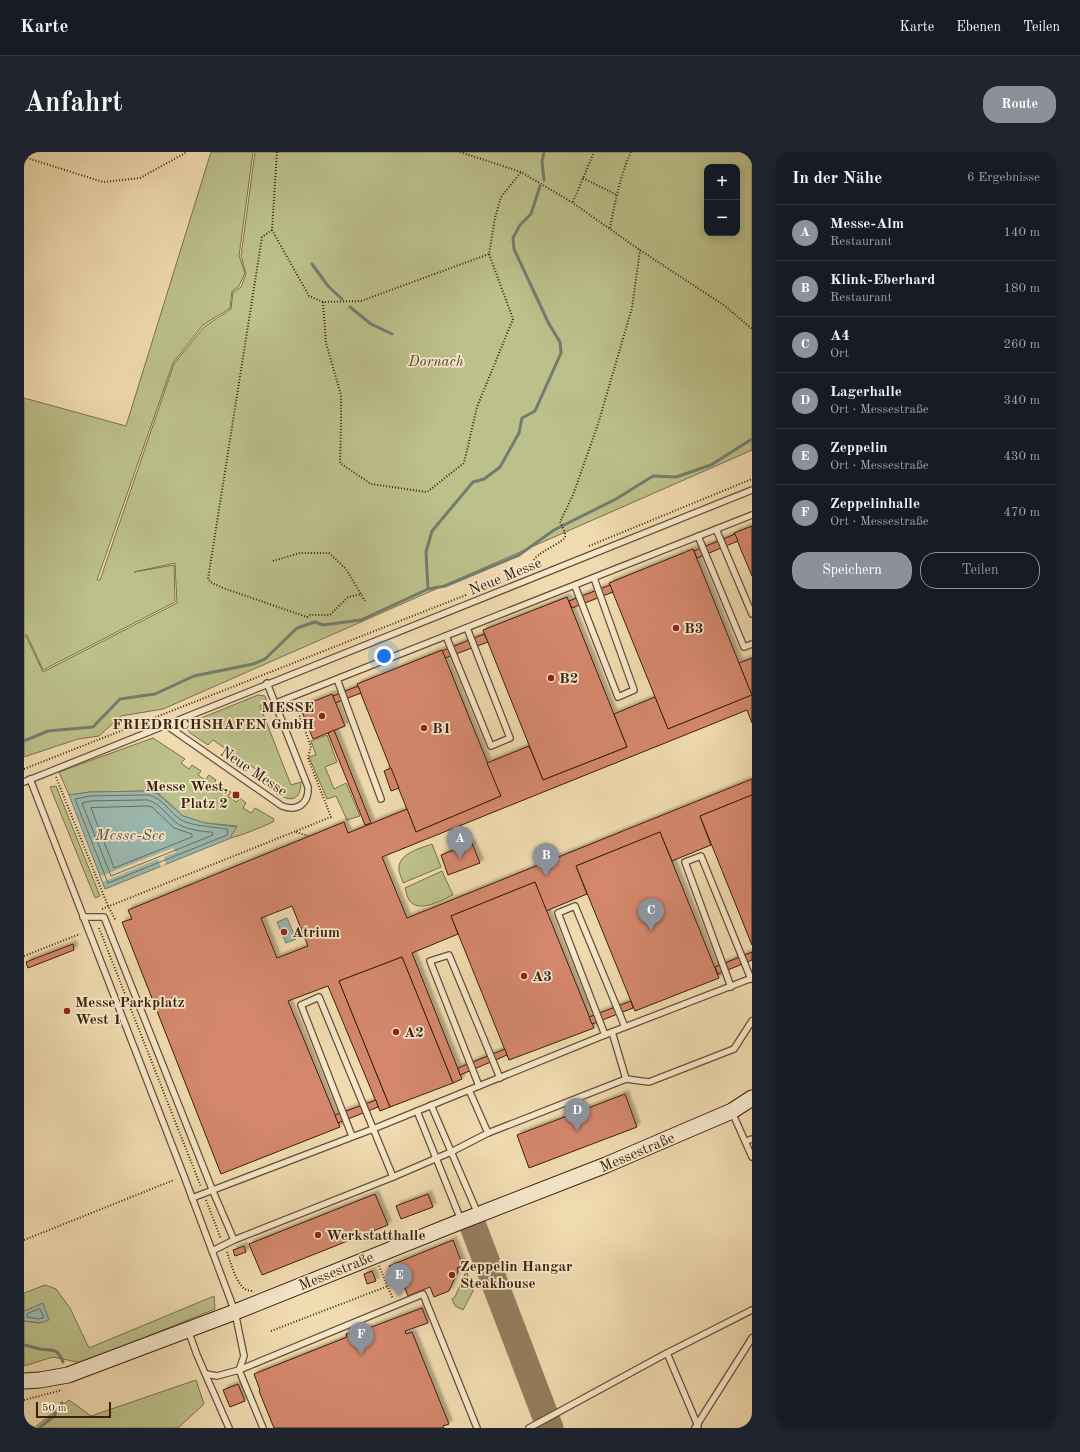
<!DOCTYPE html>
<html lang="de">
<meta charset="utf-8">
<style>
:root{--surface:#171b24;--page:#20242c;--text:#f1f3f6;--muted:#9ea1a6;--line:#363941;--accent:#8c9099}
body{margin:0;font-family:"Old Standard TT",serif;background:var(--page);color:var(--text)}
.controls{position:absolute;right:12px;top:12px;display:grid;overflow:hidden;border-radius:8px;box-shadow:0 2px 10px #0003}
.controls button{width:36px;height:36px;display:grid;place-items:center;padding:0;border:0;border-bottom:1px solid var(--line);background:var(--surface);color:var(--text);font:20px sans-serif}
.scale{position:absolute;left:12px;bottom:10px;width:75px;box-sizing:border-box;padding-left:4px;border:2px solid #3a200d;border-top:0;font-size:11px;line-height:14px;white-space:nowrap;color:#3a200d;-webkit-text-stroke:3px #f6e8cc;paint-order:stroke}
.you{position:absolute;left:360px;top:504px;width:14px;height:14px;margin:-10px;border:3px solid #fff;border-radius:50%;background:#1a73e8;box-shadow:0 0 0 6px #1a73e833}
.badge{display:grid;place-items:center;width:26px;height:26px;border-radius:50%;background:var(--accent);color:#fff;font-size:13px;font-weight:700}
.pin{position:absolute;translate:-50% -33px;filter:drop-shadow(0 1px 2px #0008)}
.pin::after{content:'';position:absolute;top:21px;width:14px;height:12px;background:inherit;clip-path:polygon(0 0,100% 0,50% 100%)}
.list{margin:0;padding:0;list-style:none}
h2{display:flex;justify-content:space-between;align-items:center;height:52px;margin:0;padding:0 16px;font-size:17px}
h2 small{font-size:13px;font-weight:400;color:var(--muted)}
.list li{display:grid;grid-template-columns:26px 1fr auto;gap:12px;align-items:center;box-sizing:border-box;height:56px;padding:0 16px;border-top:1px solid var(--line)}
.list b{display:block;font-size:15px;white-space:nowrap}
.list p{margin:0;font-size:13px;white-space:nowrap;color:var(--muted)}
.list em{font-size:13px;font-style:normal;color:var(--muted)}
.actions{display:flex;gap:8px;padding:12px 16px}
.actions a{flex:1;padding:9px 0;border:1px solid var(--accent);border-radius:16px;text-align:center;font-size:14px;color:var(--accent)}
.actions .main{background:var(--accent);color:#fff}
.map{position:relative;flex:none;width:728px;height:1276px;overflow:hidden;border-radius:16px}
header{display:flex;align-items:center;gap:24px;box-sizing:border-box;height:56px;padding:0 20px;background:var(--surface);border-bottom:1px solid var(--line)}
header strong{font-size:19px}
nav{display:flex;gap:22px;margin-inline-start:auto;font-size:14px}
.intro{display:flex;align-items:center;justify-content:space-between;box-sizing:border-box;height:96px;padding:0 24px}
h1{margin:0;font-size:28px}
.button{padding:10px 18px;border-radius:16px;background:var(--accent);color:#fff;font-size:14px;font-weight:700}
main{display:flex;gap:24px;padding:0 24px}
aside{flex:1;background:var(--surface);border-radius:16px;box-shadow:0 2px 10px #0003}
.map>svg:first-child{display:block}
.green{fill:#bcc08a;stroke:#7b704c;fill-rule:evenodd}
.water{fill:#9bbab1;stroke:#747c6f}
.pier{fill:#f1dbb0}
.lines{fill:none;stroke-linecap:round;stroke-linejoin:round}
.shore{stroke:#6a6d5f;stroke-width:1}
.stream{stroke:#747c6f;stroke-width:3}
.taxiway{stroke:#967e5e;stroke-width:27}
.building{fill:#d4876c;stroke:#3a200d;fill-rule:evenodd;filter:url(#shadow)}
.lane-casing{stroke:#684f36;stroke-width:8}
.secondary-casing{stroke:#3a200d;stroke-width:17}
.path{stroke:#3a200d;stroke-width:2;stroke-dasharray:1 2;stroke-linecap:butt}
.lane{stroke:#f6e8cc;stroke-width:5.5}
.secondary{stroke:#f6e8cc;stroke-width:15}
.poi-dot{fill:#8f2418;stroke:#f6e8cc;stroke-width:1.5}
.labels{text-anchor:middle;stroke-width:3.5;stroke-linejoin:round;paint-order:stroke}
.park-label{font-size:15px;font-style:italic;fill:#5a482c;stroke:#f6e8cc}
.street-label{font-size:15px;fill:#3a200d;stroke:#f6e8cc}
.poi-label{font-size:15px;font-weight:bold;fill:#3a200d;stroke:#f6e8cc;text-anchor:start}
.water-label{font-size:16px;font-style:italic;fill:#574e3e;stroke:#f6e8cc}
</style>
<header>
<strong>Karte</strong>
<nav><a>Karte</a><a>Ebenen</a><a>Teilen</a></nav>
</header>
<div class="intro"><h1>Anfahrt</h1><a class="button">Route</a></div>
<main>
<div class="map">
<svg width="728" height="1276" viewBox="0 0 728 1276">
<defs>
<filter id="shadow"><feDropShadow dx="3.5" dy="-3.5" stdDeviation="1" flood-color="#0004"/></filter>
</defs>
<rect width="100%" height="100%" fill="#f1dbb0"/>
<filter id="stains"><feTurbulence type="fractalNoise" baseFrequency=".005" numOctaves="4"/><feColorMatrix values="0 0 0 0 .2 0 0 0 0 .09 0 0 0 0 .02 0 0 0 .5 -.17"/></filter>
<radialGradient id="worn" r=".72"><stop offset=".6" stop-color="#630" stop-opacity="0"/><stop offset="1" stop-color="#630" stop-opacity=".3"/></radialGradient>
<g class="green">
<path d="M187 0H229L215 104 221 121 215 134 208 139 206 156 179 173 149 211 73 428H76L150 212 180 175 207 157 209 140 217 135 222 122 217 104 231 0H728V298L139 557 97 564 75 584 54 587 0 605V485L2 484 19 520 153 451 151 411 110 420 150 413 151 450 19 518 3 483H0V246L102 274ZM683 15H713V81H683Z"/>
<path d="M234 543 241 544 243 551 236 554 267 633 277 630C276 665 245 636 232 627L236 620 189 588 184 593 166 581 163 576 165 571Z"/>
<polygon points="303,583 313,610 301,615 310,637 322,631 336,664 323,668 312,644 303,647 285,605 292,603 287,589"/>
<path d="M129 586 161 607 157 611 165 617 168 613 177 619 174 623 181 628 185 623 192 628 189 634 196 639 200 635 207 640 204 644 212 650 216 646 222 651 219 656 227 661 231 656 250 667 249 670C235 676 222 682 207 686V682L213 674 181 671 159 664 134 641 125 639 66 640 45 643 35 620Z"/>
<polygon points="32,634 76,744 71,746 26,635"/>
<path d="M408 692 417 715 379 731C378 726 374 720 375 715 376 701 397 696 408 692Z"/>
<path d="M418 719 429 743C417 748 395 762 385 748 383 744 382 740 381 736Z"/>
<polygon points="443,1121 449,1139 439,1158 431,1154 428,1147 431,1145 441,1122"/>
<polygon points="21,1133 32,1137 46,1156 65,1196 190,1144 191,1157 58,1211 29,1205 0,1214 0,1169 16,1171 19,1152 0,1159 0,1141"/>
<polygon points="172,1228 180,1252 154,1276 10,1276 45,1248 67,1264"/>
</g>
<g class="water">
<polygon points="125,639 134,642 159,664 181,671 213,675 208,682 207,686 81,737 45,643 66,640"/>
<polygon points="263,766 272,787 262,791 253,770"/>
<polygon points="19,1151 25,1168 16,1171 0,1169 0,1159"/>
</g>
<polygon class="pier" points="149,696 152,700 140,705 142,712 137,715 134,707 79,730 77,724"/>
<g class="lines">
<g class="shore">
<path d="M125 643C140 647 145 660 157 668 168 674 190 675 203 677L204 679 203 683 84 731 51 647 66 644Z"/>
<path d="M124 648C137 652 143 664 154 672 161 677 179 680 188 680L189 683 87 724 58 651 67 649Z"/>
<polygon points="123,654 128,655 150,676 168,682 168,685 90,716 67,656"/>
<polygon points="16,1157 19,1163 19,1166 15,1167 3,1165 3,1162"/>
</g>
<g class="stream">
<polyline points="520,0 518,10 520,28"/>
<polyline points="288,112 304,134 318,147"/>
<polyline points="326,155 347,172 368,182"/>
<polyline points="404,437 402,400 408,379 449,330 460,327 476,315 495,281 498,266 511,259 537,201 536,190 525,172 490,97 489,86 496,73 507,62 516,34"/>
<polyline points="0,589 24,579 69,575 96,547 131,542 170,524 229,512 241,507 273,476 291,470 299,473 337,468 404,437 421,434 495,403 530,378 592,347 629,324 652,325 687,313 728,287"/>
<path d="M0 1193C5 1194 11 1196 16 1197 29 1199 33 1195 39 1210"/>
<polyline points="15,1276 30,1264 38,1251"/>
</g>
<polyline class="taxiway" points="449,1074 526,1276"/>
</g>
<g class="building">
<polygon points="728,374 728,424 710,381"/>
<polygon points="711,382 714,389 673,406 670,399"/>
<polygon points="669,397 728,543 644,577 585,431"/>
<polygon points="586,433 589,440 548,456 545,449"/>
<polygon points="543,445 603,595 519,628 459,478"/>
<polygon points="460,482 464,490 421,506 418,499"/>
<polygon points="418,498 477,644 392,680 333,532"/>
<polygon points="728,506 728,543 715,511"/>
<polygon points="334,534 337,541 311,551 309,544"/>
<polygon points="308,542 321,574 289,587 276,555"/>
<path d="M728 543V571L723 558 358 705 383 766 728 627V643L676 664 687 693 648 709 636 680 552 714 563 742 522 759 511 730 427 764 434 782 388 801 438 927 429 931 378 805 315 829 366 955 356 959 304 834 264 849 316 975 197 1022 98 770 108 767 104 758 320 670 324 681 383 657 392 680 477 644 463 611 505 594 519 628 603 595 590 562 631 545 644 577ZM268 754 284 794 253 806 237 766Z"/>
<polygon points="310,578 347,671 341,673 304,581"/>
<polygon points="367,616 375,636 367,639 360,619"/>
<polygon points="728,643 728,793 676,664"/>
<polygon points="636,680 695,826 611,859 552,714"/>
<polygon points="448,691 456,711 424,723 417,703"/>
<polygon points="511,730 570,876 485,908 427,764"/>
<polygon points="49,792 50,798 4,816 2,810"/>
<polygon points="728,800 728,808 694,822 691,815"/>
<polygon points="378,805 429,931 366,955 315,829"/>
<polygon points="607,849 609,856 568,872 565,865"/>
<polygon points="481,897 483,903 436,923 434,916"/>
<polygon points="601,942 613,975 505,1016 493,983"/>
<polygon points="352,948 354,955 314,971 311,963"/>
<polygon points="351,1042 364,1073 238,1123 225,1092"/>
<polygon points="404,1042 409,1055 377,1067 372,1054"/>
<polygon points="429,1088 439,1114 433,1116 434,1119 425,1139 410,1145 406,1135 384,1144 378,1129 372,1131 365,1114"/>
<polygon points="220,1094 222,1100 211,1104 209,1098"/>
<polygon points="348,1119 352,1129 343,1132 340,1122"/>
<polygon points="398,1156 404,1171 381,1179 382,1182 388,1180 425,1272 419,1274 420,1276 250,1276 235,1239 236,1238 230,1222 323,1185 322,1182 329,1179 328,1177 331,1176 332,1177 336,1176 337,1179"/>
<polygon points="214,1232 221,1249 206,1255 199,1238"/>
</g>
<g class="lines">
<defs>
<g id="lane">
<polyline points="692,377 728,462"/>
<polyline points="674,384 720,495 728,492"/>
<polyline points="551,434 594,545 610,538 570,426"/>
<polyline points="422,484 467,594 486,586 443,476"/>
<polyline points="313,527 357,647"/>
<polyline points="252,551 728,363"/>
<path d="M142 573 258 654C274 660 285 651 284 635L243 531"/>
<polyline points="6,627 160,1024 211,1160 220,1204 215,1218 239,1276"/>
<polyline points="0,630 728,338"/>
<polyline points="59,765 80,765 188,1037 210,1088 369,1025 427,1000 464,981 602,927 588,880"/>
<polyline points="707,835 661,710 677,704 727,827"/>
<polyline points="581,883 534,761 551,754 601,875"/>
<polyline points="602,927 625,930 710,897 728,869"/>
<polyline points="455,934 406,809 425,803 476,926"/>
<polyline points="445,938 464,981"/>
<polyline points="407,953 454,1062"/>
<polyline points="393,959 437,1068"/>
<polyline points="708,960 728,1005"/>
<polyline points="328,984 277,853 295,845 369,1025"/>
<polyline points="722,989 728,987"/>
<polyline points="168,1046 349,977 588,880 728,826"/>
<polyline points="188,1099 210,1088"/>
<polyline points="164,1178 173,1203 205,1276"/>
<polyline points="643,1201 674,1274"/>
<polyline points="182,1222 193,1224 215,1218 399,1142 453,1276"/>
<polyline points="505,1276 643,1201 728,1158"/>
<polyline points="671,1276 728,1186"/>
</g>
<polyline id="secondary" points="0,1229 16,1228 44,1223 211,1160 438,1069 582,1013 708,959 728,946"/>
</defs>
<use href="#lane" class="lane-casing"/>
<use href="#secondary" class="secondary-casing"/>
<g class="path">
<polyline points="253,0 248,78 285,144 299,150 337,149 465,102 471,66 477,45 497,20"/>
<polyline points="436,0 497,20 549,51 616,98 701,154 728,177"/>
<polyline points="0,5 79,30 116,26 163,0"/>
<polyline points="559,26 593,43"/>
<polyline points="549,50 570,0"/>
<path d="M586 76C591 50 596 24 607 0"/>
<polyline points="248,78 238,85 184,427 188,431 199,436 283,465 286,463 306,463 324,445 338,442"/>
<polyline points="299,150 302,191 317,243 317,272 316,311 347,332 403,340 440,311 453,255 489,167 465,102"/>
<polyline points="565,394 728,327"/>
<polyline points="249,409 276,401 305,401 322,417 341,449"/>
<path d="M505 419C507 413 509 407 515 403 520 398 539 390 541 385 542 381 538 374 536 370L549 343 574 272 608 156 616 98"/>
<polyline points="0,617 442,443"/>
<polyline points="32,625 84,754 92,769"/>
<polyline points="272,680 284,684"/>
<polyline points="78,757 307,665 284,606 287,594 271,552"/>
<polyline points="75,776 177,1035"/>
<polyline points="0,804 56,782"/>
<polyline points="182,1048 197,1087"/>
<polyline points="0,1088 150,1028"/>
<path d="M203 1100C206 1109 213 1133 221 1137 224 1139 227 1138 230 1140"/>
<polyline points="355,1114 369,1147"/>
<polyline points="247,1179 364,1134"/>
<polyline points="0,1248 38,1238"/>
</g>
<use href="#lane" class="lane"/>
<use href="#secondary" class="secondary"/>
</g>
<g class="poi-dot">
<circle cx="652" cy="476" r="4"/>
<circle cx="527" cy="526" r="4"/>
<circle cx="298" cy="564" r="4"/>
<circle cx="400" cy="576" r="4"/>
<rect x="208" y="639" width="8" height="8" rx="2"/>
<circle cx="260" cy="780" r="4"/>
<circle cx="500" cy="824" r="4"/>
<circle cx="43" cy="859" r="4"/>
<circle cx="372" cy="880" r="4"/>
<circle cx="294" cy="1083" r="4"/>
<circle cx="428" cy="1123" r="4"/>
</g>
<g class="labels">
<g class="park-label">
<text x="412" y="214">Dornach</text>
</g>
<g class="street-label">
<text transform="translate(481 424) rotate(-22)" y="5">Neue Messe</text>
<text transform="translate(230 619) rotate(34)" y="5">Neue Messe</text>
<text transform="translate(613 1000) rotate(-23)" y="5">Messestraße</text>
<text transform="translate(312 1119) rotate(-22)" y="5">Messestraße</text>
</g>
<g class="poi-label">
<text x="660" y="481">B3</text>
<text x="535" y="531">B2</text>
<text x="290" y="560" text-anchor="end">MESSE<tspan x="290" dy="17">FRIEDRICHSHAFEN GmbH</tspan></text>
<text x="408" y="581">B1</text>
<text x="204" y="639" text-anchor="end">Messe West,<tspan x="204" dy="17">Platz 2</tspan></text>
<text x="268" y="785">Atrium</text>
<text x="508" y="829">A3</text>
<text x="51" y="855">Messe Parkplatz<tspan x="51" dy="17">West 1</tspan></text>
<text x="380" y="885">A2</text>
<text x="302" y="1088">Werkstatthalle</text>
<text x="436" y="1119">Zeppelin Hangar<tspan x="436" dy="17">Steakhouse</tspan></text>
</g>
<g class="water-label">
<text x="106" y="688">Messe-See</text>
</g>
</g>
<rect width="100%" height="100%" filter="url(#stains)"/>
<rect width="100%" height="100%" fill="url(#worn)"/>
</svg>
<div class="controls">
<button>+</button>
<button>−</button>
</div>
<div class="scale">50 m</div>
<div class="you"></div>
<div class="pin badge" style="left:436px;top:707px">A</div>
<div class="pin badge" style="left:522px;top:724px">B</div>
<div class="pin badge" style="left:627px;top:779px">C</div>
<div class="pin badge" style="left:553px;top:979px">D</div>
<div class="pin badge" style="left:375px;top:1144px">E</div>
<div class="pin badge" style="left:337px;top:1203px">F</div>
</div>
<aside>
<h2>In der Nähe<small>6 Ergebnisse</small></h2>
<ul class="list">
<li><span class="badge">A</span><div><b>Messe-Alm</b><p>Restaurant</p></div><em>140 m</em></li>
<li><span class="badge">B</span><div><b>Klink-Eberhard</b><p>Restaurant</p></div><em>180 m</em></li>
<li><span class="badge">C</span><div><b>A4</b><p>Ort</p></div><em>260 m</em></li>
<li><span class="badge">D</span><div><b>Lagerhalle</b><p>Ort · Messestraße</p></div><em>340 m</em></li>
<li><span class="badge">E</span><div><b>Zeppelin</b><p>Ort · Messestraße</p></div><em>430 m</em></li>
<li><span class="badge">F</span><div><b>Zeppelinhalle</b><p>Ort · Messestraße</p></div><em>470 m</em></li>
</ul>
<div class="actions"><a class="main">Speichern</a><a>Teilen</a></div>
</aside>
</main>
